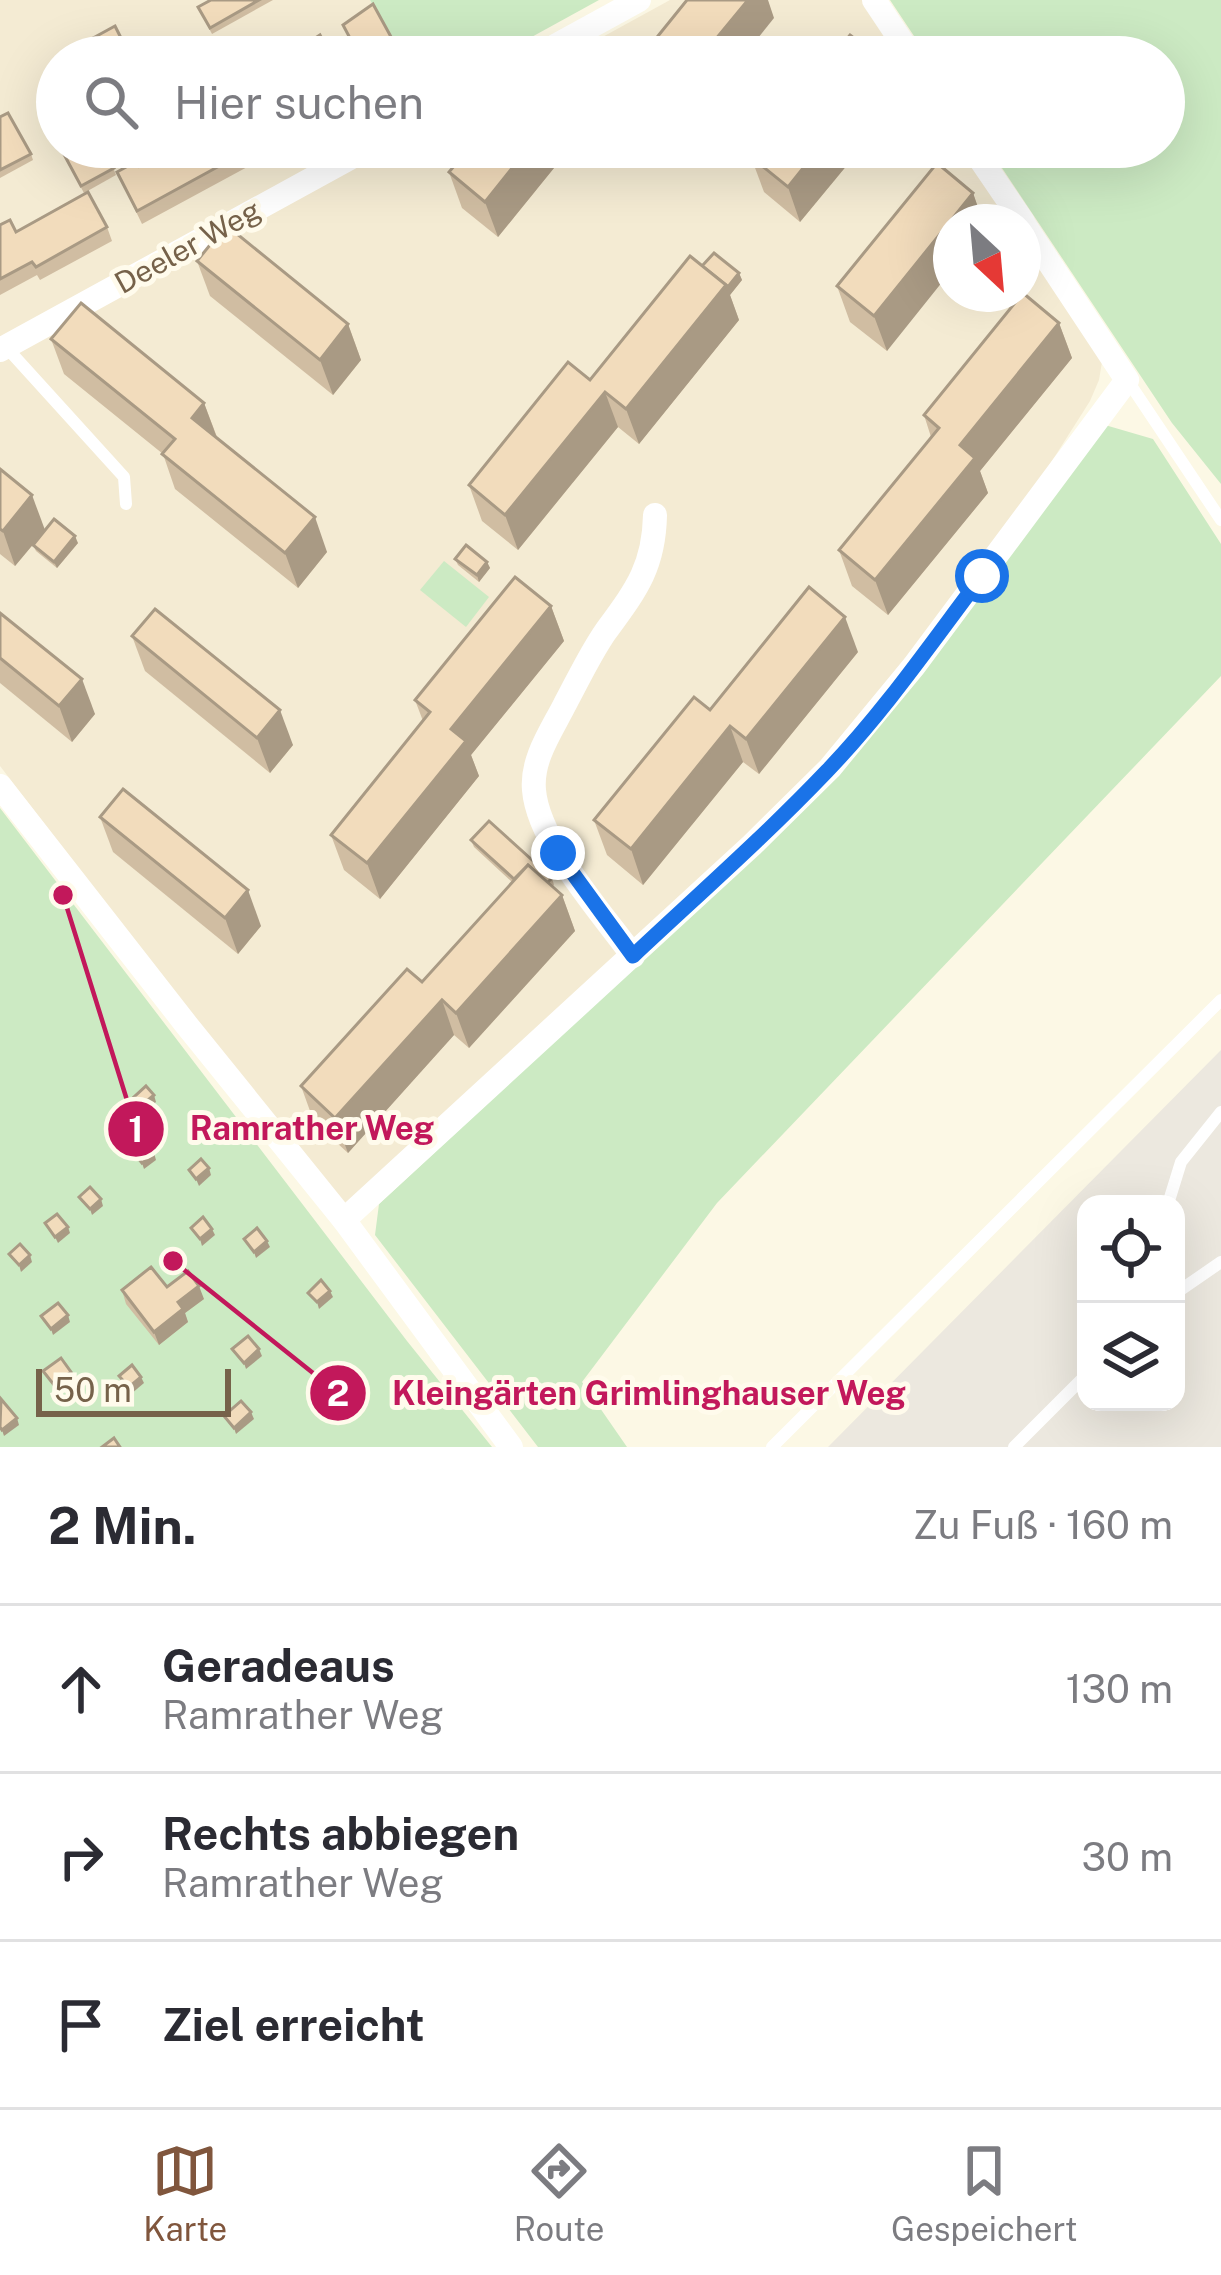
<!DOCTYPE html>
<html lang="de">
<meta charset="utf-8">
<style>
:root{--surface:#fff;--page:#f7f7f7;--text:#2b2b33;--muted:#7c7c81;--line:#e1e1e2;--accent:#80563d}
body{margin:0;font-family:"Public Sans",sans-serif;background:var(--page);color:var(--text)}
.controls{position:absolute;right:36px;bottom:36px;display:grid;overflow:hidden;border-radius:24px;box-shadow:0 12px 48px #0002}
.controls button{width:108px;height:108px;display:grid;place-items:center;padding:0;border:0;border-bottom:3px solid var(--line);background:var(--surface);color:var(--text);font:60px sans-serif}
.compass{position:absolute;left:933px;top:204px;width:108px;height:108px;border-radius:50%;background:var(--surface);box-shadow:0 12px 48px #0002;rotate:154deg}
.scale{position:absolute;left:36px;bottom:30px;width:195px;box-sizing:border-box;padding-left:12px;border:6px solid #76624a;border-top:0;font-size:33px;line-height:42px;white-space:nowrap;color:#76624a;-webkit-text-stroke:9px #fffbec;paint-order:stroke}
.stop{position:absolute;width:36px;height:36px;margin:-27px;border:9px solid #1a73e8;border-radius:50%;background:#fff}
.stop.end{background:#1a73e8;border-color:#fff;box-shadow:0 3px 12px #0008}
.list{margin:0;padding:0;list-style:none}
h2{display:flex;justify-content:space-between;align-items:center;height:156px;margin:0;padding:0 48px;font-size:51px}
h2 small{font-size:39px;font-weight:400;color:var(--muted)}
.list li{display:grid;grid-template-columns:78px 1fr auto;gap:36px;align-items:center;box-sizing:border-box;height:168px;padding:0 48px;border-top:3px solid var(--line)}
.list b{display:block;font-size:45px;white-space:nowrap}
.list p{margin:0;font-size:39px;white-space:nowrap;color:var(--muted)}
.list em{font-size:39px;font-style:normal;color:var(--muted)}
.icon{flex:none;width:66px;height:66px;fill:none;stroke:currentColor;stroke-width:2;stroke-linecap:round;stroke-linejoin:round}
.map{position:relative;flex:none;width:1221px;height:1447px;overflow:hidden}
.search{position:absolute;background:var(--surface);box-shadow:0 12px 48px #0002;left:36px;right:36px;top:36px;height:132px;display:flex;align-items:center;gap:30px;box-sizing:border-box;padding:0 42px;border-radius:66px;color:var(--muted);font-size:45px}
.sheet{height:660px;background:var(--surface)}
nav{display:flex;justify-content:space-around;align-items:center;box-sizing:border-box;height:168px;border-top:3px solid var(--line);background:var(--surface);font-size:33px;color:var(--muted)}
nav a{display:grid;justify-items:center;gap:6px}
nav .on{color:var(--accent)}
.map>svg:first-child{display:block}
.residential{fill:#f4ebd3}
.industrial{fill:#ece8df;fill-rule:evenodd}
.green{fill:#cceac3}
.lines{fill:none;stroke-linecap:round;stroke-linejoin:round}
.lane{stroke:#fff;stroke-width:12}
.street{stroke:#fff;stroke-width:24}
.wall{fill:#d0bda2}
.shaded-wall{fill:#a99a84}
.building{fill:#f2dcbc;stroke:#a99a84;stroke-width:3}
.route{stroke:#1a73e8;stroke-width:15}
.labels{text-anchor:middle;stroke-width:10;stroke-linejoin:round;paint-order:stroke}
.street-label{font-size:30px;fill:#76624a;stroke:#fffbec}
.leader{fill:none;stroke:#c2185b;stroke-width:4.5}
.callout-dot{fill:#c2185b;stroke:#fffbec;stroke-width:4.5}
.mark-label{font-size:36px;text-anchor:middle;font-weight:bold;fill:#fff}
.callout-label{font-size:33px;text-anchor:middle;font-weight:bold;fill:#c2185b;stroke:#fffbec;stroke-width:10;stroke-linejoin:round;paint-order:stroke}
</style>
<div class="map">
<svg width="1221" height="1447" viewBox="0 0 1221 1447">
<rect width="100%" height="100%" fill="#fcf8e5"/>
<g class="residential">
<polygon points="0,0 370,0 401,57 57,57 57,147 963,147 1013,222 951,222 951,294 1023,294 1023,237 1102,362 1099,380 1090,401 979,576 828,766 344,1215 0,766"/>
<polygon points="670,0 864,0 902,57 566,57"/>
</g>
<path class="industrial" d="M1221 1050V1447H828ZM1086 1204H1176V1402H1086Z"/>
<g class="green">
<polygon points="370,0 599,0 495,57 401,57"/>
<polygon points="890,0 1221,0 1221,484 1172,423 988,147 1164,147 1164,57 928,57"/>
<polygon points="1105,425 1153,439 1221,544 1221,676 717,1203 582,1382 627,1447 538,1447 375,1235 379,1204 787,826"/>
<polygon points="444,561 489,597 466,627 420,590"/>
<polygon points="0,808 407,1341 492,1447 0,1447"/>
</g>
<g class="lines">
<g class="lane">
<polyline points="6,347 124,477 126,504"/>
<polyline points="1128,381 1221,520"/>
<polyline points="1168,1204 1181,1162 1221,1112"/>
<polyline points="1176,1293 1221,1262"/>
<polyline points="772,1447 1221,1000"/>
<polyline points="1014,1447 1086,1375"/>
</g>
<g class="street">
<polyline points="874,0 912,57"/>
<polyline points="535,57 639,0"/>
<polyline points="972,147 1023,222"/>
<polyline points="0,350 370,147"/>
<polyline points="0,786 185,1023 344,1220 511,1447"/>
<path d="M633 956C602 913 538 842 534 790 531 759 552 730 565 704 578 680 590 654 606 631 636 590 654 567 655 515"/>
<polyline points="344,1220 752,845 830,768 914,666 1127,380 1023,223"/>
</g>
</g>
<g class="wall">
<polygon points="211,0 273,0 212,34 198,7"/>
<polygon points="343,25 396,46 400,57 358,57"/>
<polygon points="93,38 126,48 128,54 123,57 102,57"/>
<polygon points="0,117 31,154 33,160 0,178"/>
<polygon points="59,147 105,147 116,175 84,193"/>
<polygon points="255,147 260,160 142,224 117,172 139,166 152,158 149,150"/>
<polygon points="470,147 571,147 498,237 462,208 449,172"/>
<polygon points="862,147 800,222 764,192 751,157"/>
<polygon points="973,193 983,222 951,222 887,351 850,322 837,286"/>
<polygon points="0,225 16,232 107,227 112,241 40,280 37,275 0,295"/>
<polygon points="197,261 348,324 361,360 333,395 210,296"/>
<polygon points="702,266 739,273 742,280 730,295 739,320 639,444 618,427 518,550 482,521 469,485 590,380"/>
<polygon points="1059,323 1072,358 980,471 988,493 888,615 852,586 839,550 931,437 924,415"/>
<polygon points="51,339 204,403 217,437 327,552 298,588 175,489 163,454 64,374"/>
<polygon points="0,469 45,530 78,543 57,568 36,551 33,545 41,535 15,566 0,554"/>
<polygon points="455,559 487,562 490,568 479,582 458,565"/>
<polygon points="551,606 564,641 471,755 479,776 380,899 344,870 331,835 423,721 415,700"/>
<polygon points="0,613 95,714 72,742 0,683"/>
<polygon points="132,636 293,745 270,773 145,671"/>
<polygon points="858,652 759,774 743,762 643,885 607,855 594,820 710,710"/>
<polygon points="100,817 261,926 238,954 113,852"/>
<polygon points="471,840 552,878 554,885 552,887 562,895 575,931 469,1048 454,1035 348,1153 314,1122 301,1086 422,982 512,882 474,847"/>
<polygon points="167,1287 204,1299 185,1313 188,1322 159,1345 126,1304 122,1290"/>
</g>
<g class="shaded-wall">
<polygon points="748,0 768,0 774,18 743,57 701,57"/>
<polygon points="529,147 571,147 498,237 485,202"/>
<polygon points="820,147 862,147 800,222 788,187"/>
<polygon points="973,193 983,222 951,222 951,271 887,351 874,316"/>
<polygon points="739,273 742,280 730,295 739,320 639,444 626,409 726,285"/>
<polygon points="1059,323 1072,358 980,471 988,493 888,615 875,580 960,445"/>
<polygon points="348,324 361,360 333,395 320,360"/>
<polygon points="605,392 618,427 518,550 505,515"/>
<polygon points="204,403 217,438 192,418"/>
<polygon points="32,495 45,530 15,566 3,531"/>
<polygon points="315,517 327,552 298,588 285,553"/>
<polygon points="75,536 78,543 57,568 54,562"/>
<polygon points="487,562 490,568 479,582 477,575"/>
<polygon points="551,606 564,641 471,755 479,776 380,899 367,863 451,729"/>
<polygon points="845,617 858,652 759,774 746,739"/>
<polygon points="82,679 95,714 72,742 59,706"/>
<polygon points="280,710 293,745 270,773 257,738"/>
<polygon points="730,726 743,762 643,885 631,849"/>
<polygon points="248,890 261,926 238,954 225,918"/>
<polygon points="562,895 575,931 469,1048 456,1013"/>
<polygon points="442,1000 454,1035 348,1153 335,1118"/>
<polygon points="154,1095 156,1102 144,1112 141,1106"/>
<polygon points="154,1153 156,1160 144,1169 142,1163"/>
<polygon points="209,1168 211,1175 199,1186 196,1179"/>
<polygon points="101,1199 103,1206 92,1215 90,1209"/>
<polygon points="68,1227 70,1233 58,1243 55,1237"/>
<polygon points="212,1229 215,1235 202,1246 200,1239"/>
<polygon points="267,1241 270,1247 256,1258 254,1252"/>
<polygon points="30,1255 32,1262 21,1272 19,1265"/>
<polygon points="199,1286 204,1299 185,1313 188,1322 159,1345 154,1332 178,1302"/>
<polygon points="330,1291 333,1297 319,1309 317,1302"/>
<polygon points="68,1315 70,1322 53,1335 51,1329"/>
<polygon points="259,1349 262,1356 246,1369 244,1363"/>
<polygon points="71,1372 74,1379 57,1392 54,1385"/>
<polygon points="141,1377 144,1383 131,1394 129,1387"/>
<polygon points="251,1412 254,1419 236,1434 234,1428"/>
<polygon points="17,1418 19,1425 4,1436 2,1430"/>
</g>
<g class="building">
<polygon points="211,0 259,0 210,28 198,7"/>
<polygon points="687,0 748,0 701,57 641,57"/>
<polygon points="373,4 396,46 376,57 360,57 343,25"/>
<polygon points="115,26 126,48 110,57 103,57 93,38"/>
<polygon points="320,35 332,57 281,57 294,52"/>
<polygon points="850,35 878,57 832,57"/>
<polygon points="549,50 558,57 543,57"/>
<polygon points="8,113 31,154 0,170 0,117"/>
<polygon points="60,147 105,147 114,168 81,186"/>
<polygon points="156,147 254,147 137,211 117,172 137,161 139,166 153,158 149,150"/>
<polygon points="470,147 529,147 485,202 449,172"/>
<polygon points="759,147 820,147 788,187 751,157"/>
<polygon points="937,163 973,193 874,316 837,286"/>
<polygon points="88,192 107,227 36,267 32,262 0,279 0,225 10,220 16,232"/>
<polygon points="226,225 348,324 320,360 197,261"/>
<polygon points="714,253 739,273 727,288 726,285 702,266"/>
<polygon points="690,256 726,285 626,409 605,392 505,515 469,485 568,362 590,380"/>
<polygon points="1023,293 1059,323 960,445 975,458 875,580 839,550 939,428 924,415"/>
<polygon points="81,303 204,403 192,418 315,517 285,553 162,454 175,439 51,339"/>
<polygon points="0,469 32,495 3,531 0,529"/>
<polygon points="54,519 75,536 54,562 33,545"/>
<polygon points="466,545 487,562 477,575 455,559"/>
<polygon points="515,577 551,606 451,729 466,741 367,863 331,835 430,712 415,700"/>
<polygon points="809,587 845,617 746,739 730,726 631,849 594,820 694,697 710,710"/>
<polygon points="155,609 280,710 257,738 132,636"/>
<polygon points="0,613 82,679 59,706 0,658"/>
<polygon points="123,789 248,890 225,918 100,817"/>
<polygon points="489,821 552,878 547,883 528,865 514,879 471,840"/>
<polygon points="528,865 562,895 456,1013 442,1000 335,1118 301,1086 407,969 422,982"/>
<polygon points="146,1086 154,1095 141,1106 134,1097"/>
<polygon points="143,1140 154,1153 142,1163 131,1149"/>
<polygon points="201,1159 209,1168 196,1179 189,1170"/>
<polygon points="90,1187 101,1199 90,1209 79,1197"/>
<polygon points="57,1214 68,1227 55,1237 45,1223"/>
<polygon points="203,1217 212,1229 200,1239 191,1228"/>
<polygon points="257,1228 267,1241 254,1252 244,1239"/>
<polygon points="20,1244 30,1255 19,1265 9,1254"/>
<polygon points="151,1267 167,1287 188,1271 199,1286 178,1302 183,1309 154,1332 122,1290"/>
<polygon points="321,1280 330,1291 317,1302 308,1293"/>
<polygon points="58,1303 68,1315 51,1329 41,1316"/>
<polygon points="248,1336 259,1349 244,1363 232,1349"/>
<polygon points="61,1358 71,1372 54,1385 43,1371"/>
<polygon points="132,1365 141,1377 129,1387 119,1376"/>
<polygon points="1,1399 17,1418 2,1430 0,1427"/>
<polygon points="241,1401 251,1412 234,1428 224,1416"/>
<polygon points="114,1438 120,1447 102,1447"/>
</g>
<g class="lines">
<path class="route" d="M558 853 633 956C698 895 765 836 827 771 884 712 932 642 982 576"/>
</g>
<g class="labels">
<g class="street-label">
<text transform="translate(188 247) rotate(-29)" y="10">Deeler Weg</text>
</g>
</g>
<path class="leader" d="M63 895L136 1129M173 1261L338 1393"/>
<g class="callout-dot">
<circle cx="63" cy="895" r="12"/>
<circle cx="173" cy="1261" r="12"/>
<circle cx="136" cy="1129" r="30"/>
<circle cx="338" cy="1393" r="30"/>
</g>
<g class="mark-label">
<text x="136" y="1142">1</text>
<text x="338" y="1406">2</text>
</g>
<g class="callout-label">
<text x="312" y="1140">Ramrather Weg</text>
<text x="649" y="1405">Kleingärten Grimlinghauser Weg</text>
</g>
</svg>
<div class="controls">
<button><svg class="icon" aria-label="locate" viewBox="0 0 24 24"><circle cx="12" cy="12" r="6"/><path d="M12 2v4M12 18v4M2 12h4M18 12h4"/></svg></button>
<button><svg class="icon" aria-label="layers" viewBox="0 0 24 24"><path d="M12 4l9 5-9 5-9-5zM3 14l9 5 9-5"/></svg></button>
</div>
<svg class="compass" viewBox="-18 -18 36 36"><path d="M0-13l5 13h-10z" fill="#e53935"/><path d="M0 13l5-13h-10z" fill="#7c7c81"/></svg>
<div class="scale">50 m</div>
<div class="stop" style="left:982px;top:576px"></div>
<div class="stop end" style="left:558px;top:853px"></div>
<div class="search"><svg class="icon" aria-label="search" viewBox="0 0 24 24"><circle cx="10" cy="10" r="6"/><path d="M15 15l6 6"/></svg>Hier suchen</div>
</div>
<section class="sheet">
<h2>2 Min.<small>Zu Fuß · 160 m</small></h2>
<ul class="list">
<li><svg class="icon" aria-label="ahead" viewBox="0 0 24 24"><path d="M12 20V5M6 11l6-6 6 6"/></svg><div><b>Geradeaus</b><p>Ramrather Weg</p></div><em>130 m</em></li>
<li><svg class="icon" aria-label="right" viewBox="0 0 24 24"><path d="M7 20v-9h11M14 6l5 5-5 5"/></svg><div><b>Rechts abbiegen</b><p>Ramrather Weg</p></div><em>30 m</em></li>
<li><svg class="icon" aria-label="arrive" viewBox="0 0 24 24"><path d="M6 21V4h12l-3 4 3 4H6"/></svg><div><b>Ziel erreicht</b></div></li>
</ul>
</section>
<nav>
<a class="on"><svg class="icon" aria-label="map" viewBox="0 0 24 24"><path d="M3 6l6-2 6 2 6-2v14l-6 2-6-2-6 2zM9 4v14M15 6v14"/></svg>Karte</a>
<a><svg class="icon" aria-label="directions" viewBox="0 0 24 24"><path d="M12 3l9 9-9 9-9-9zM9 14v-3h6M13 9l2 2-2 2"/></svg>Route</a>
<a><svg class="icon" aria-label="saved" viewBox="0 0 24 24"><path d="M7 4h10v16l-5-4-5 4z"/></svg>Gespeichert</a>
</nav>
